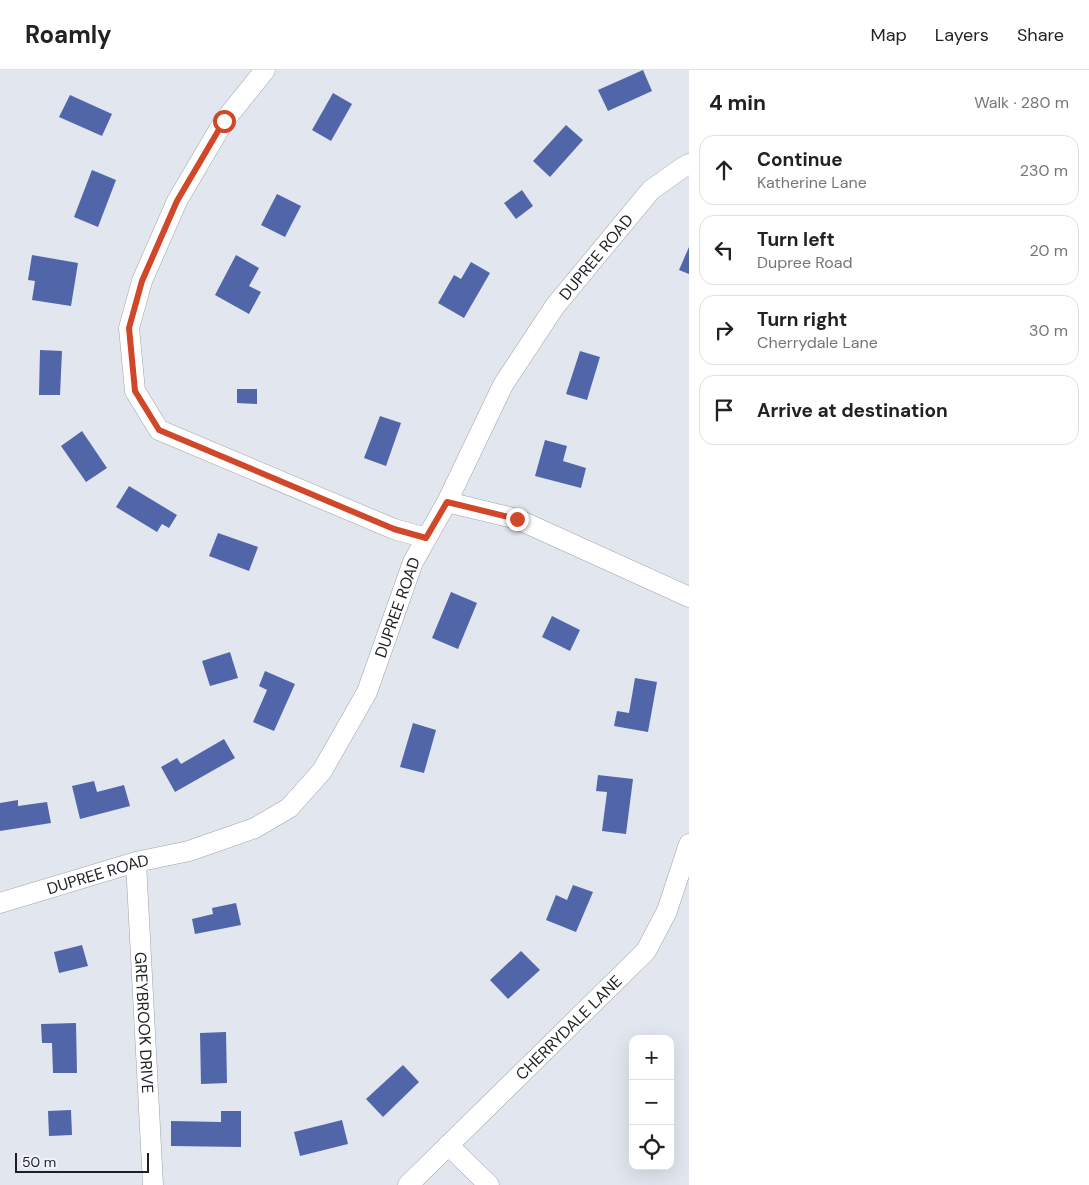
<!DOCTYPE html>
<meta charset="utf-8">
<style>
:root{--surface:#fff;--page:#f6f6f6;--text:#222;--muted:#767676;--line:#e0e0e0}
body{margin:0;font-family:"DM Sans",sans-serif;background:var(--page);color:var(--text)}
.controls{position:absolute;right:15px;bottom:15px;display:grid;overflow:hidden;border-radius:10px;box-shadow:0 5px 20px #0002}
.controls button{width:45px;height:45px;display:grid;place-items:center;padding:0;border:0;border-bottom:1px solid var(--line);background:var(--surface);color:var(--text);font:25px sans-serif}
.scale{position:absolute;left:15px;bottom:12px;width:134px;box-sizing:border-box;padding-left:5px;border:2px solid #1e1f22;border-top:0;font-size:14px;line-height:18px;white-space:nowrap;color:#1e1f22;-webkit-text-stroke:4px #f0f3fb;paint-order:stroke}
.stop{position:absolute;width:15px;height:15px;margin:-11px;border:4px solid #d14729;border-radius:50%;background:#fff}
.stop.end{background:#d14729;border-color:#fff;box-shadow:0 1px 5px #0008}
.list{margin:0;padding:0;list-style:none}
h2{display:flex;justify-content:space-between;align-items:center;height:65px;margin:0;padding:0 20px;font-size:21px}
h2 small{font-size:16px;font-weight:400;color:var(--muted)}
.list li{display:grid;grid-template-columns:32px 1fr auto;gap:15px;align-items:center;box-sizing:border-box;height:70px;margin:0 10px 10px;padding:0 10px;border:1px solid var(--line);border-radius:15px}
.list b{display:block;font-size:19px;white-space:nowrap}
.list p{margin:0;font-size:16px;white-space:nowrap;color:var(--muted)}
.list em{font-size:16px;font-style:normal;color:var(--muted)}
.icon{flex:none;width:28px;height:28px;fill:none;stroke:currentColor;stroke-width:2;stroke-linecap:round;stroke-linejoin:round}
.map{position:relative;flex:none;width:689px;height:1115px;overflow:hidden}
header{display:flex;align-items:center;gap:30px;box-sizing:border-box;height:70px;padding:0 25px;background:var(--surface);border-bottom:1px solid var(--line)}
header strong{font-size:24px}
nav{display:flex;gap:28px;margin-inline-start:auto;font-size:18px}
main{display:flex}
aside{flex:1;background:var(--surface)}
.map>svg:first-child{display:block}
.building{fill:#5166a9}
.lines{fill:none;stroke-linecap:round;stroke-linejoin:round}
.street-casing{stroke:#9fa2aa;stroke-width:21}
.street{stroke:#fff;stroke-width:20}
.route{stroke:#d14729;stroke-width:6}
.labels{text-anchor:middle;stroke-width:4;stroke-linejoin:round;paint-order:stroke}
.street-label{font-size:16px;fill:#1e1f22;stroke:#f0f3fb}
</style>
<header>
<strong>Roamly</strong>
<nav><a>Map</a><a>Layers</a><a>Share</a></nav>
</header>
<main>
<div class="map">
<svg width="689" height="1115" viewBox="0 0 689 1115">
<rect width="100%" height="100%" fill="#e2e6ee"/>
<g class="building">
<polygon points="643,0 652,21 608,41 598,20"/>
<polygon points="333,23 352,34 331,71 312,60"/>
<polygon points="70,25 112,44 102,66 59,47"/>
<polygon points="566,55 583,70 550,107 533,91"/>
<polygon points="92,100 116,110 98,157 74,147"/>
<polygon points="522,120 533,136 516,149 504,133"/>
<polygon points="277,124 301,136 285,167 261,155"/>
<polygon points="689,177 689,204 679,200"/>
<polygon points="32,185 78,193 71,236 32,230 35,211 28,210"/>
<polygon points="236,185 259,198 249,216 261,222 249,244 215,225"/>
<polygon points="471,192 490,203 464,248 438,233 454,205 461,209"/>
<polygon points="40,280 62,281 60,325 39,325"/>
<polygon points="580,281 600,287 587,330 566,324"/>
<polygon points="237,319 257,319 257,334 237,333"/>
<polygon points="380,346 401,353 386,396 364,388"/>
<polygon points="82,361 107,398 86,412 61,376"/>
<polygon points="545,370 567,376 563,391 586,398 581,418 535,406"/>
<polygon points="129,416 177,445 169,458 162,454 157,462 116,437"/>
<polygon points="218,463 258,477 249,501 209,486"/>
<polygon points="451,522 477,533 458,579 432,568"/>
<polygon points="552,546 580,560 570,581 542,567"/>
<polygon points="230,582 238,608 210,616 202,591"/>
<polygon points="265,601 295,614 274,661 253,652 267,620 259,616"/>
<polygon points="635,608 657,612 648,662 614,656 617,641 629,643"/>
<polygon points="413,653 436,660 424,703 400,697"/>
<polygon points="224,669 235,688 175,722 161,697 177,688 181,694"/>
<polygon points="598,705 633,709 626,764 602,761 607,722 596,721"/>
<polygon points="94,711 97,722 124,715 130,736 80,749 72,716"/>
<polygon points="18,730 18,736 47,732 51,753 0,761 0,733"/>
<polygon points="573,815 593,822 576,862 546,850 556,825 567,830"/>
<polygon points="236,833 241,855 195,864 192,849 213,844 212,838"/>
<polygon points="82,875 88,896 59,903 54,882"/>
<polygon points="521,881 540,900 508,929 490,910"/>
<polygon points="76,953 77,1003 53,1003 52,973 42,973 41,954"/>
<polygon points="226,962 227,1013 201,1014 200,963"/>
<polygon points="403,995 419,1012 383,1047 366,1029"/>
<polygon points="71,1040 72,1065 49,1066 48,1041"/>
<polygon points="221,1041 241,1041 241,1077 171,1076 171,1051 221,1052"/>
<polygon points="342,1050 348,1074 300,1086 294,1062"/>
</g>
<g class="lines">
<defs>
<g id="street">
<polyline points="265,0 224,51 177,131 142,211 129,258 135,321 159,360 394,459 426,468"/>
<polyline points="447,432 517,449 689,527"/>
<path id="s1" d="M136 792 153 1115"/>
<path id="s2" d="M0 833 136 792 189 781 255 758 289 738 322 701 367 622 413 492 447 432 503 315 555 236 651 120 682 98 689 94"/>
<polyline points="448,1075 489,1115"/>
<path id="s3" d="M408 1115 646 881 667 841 689 774"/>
</g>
</defs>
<use href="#street" class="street-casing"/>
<use href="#street" class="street"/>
</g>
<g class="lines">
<polyline class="route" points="224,51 177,131 142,211 129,258 135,321 159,360 394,459 426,468 447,432 517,449"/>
</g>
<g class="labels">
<g class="street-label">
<text dy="6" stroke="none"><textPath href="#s2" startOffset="941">DUPREE ROAD</textPath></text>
<text dy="6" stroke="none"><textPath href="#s2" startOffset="536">DUPREE ROAD</textPath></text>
<text dy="6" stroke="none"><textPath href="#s2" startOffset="102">DUPREE ROAD</textPath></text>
<text dy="6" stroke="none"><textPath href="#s1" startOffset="161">GREYBROOK DRIVE</textPath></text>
<text dy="6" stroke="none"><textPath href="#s3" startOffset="225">CHERRYDALE LANE</textPath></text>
</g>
</g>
</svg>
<div class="controls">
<button>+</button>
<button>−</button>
<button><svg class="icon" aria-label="locate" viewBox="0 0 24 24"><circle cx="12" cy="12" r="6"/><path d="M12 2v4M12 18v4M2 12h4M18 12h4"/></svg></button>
</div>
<div class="scale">50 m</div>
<div class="stop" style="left:224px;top:51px"></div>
<div class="stop end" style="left:517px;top:449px"></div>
</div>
<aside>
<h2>4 min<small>Walk · 280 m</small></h2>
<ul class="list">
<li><svg class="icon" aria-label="ahead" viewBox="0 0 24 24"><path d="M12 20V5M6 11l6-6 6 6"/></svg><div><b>Continue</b><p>Katherine Lane</p></div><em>230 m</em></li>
<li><svg class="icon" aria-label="left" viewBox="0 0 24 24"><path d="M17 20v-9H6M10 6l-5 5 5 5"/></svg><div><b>Turn left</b><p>Dupree Road</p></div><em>20 m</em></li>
<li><svg class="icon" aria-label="right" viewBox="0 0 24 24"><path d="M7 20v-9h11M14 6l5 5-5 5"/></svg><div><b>Turn right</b><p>Cherrydale Lane</p></div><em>30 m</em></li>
<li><svg class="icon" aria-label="arrive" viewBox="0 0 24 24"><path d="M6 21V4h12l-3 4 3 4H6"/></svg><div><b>Arrive at destination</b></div></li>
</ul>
</aside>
</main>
